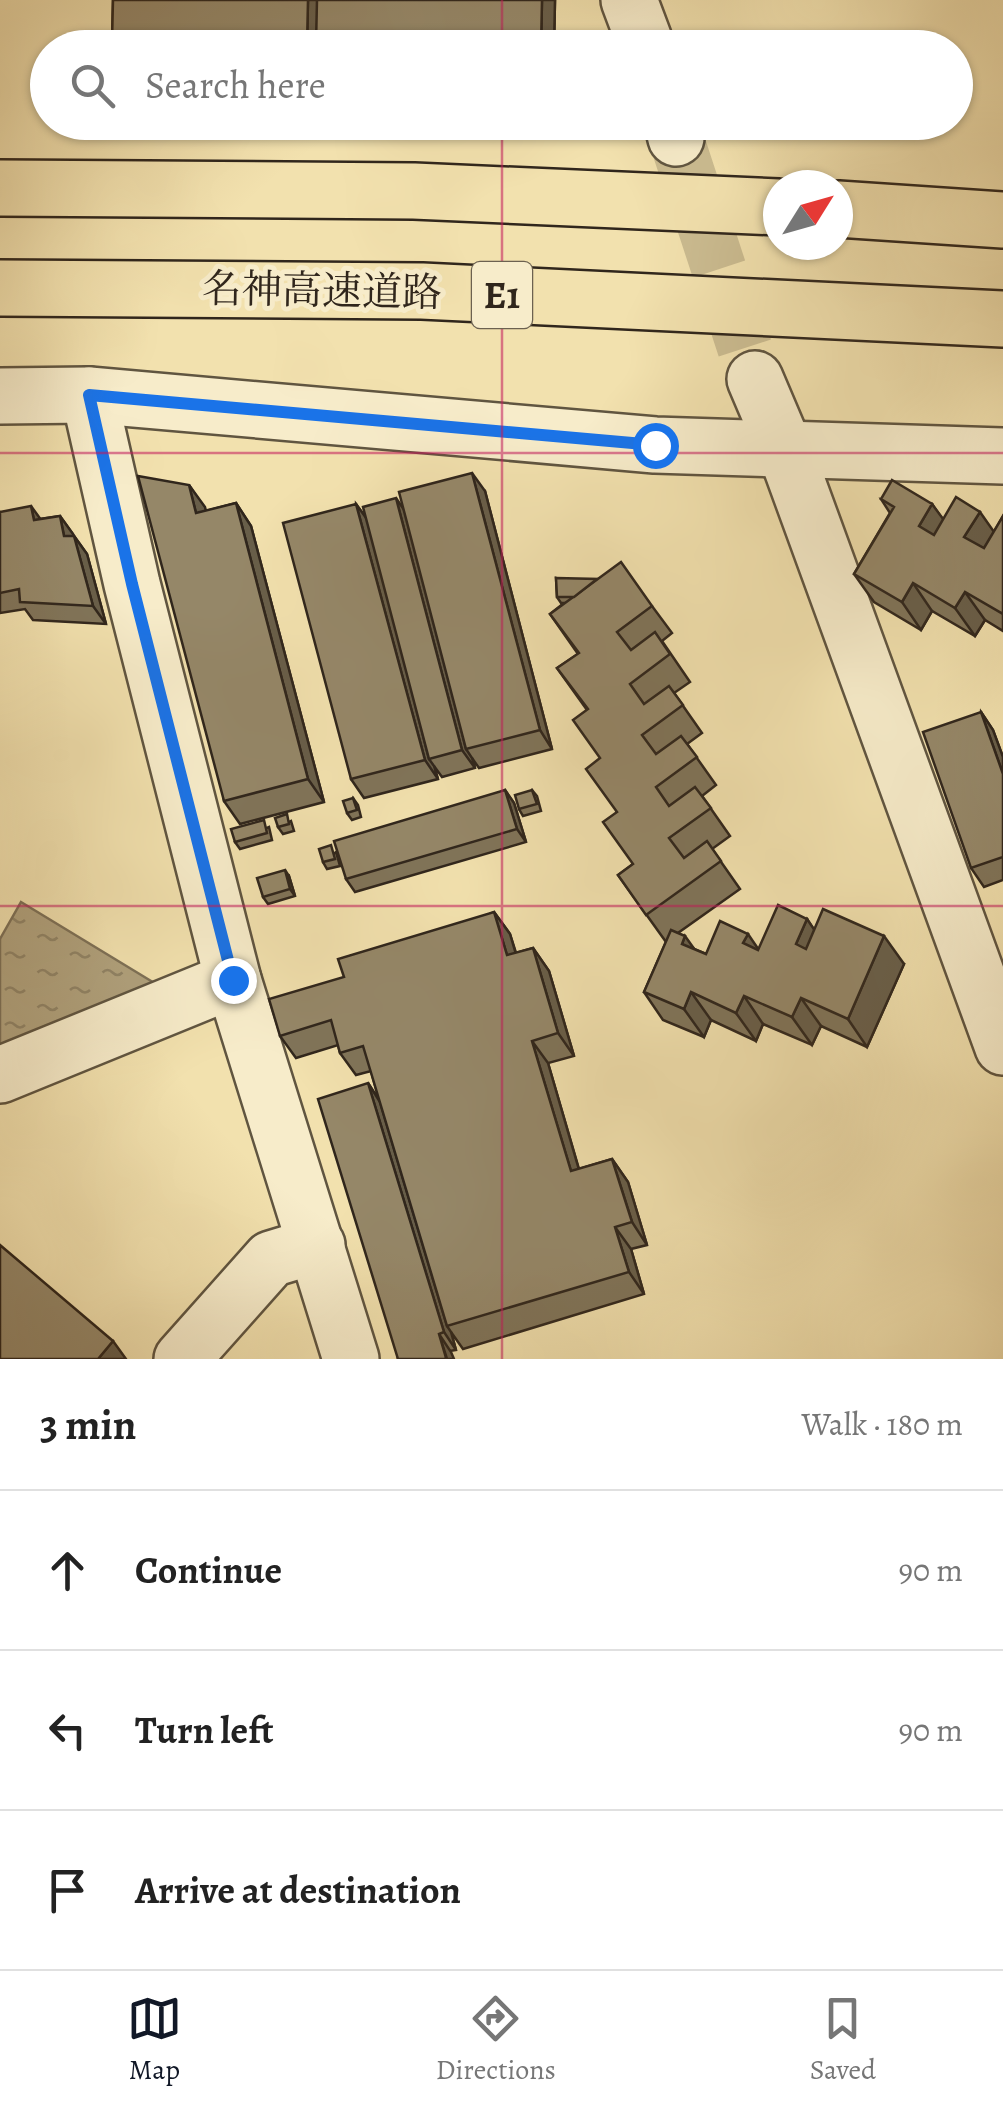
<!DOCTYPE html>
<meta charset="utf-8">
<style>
:root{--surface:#fff;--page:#f2f2f2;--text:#222;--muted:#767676;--line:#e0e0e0;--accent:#111827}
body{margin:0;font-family:Alegreya,"Noto Serif JP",serif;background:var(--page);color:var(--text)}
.compass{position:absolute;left:763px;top:170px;width:90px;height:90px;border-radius:50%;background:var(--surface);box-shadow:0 2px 8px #0004;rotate:53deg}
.stop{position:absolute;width:30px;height:30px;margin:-22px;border:8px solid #1a73e8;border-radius:50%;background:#fff}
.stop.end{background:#1a73e8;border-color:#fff;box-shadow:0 2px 10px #0008}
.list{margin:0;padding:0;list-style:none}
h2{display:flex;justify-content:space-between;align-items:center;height:130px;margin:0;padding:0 40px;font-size:42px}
h2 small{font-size:32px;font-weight:400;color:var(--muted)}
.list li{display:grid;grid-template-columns:65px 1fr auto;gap:30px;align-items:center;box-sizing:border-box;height:160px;padding:0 40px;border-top:2px solid var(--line)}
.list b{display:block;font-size:38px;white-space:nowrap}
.list em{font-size:32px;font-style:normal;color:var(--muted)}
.icon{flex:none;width:55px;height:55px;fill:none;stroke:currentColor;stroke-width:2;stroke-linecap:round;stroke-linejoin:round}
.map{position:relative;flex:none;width:1003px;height:1359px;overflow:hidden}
.search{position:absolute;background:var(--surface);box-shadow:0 2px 8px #0004;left:30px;right:30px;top:30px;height:110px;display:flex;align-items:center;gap:25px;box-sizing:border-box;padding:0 35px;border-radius:55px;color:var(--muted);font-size:38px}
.sheet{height:610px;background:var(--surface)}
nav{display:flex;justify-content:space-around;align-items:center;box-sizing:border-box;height:140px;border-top:2px solid var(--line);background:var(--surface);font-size:28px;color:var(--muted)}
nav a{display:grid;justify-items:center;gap:5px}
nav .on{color:var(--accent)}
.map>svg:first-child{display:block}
.water{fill:url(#water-ripples);stroke:#7d7056;stroke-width:2.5}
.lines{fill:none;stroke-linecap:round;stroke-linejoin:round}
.minor-tunnel{stroke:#cbbc91;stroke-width:55;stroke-dasharray:55 28;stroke-linecap:butt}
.minor-casing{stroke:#605540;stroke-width:60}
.highway-casing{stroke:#30261c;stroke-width:60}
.minor{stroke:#f7ecca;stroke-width:55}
.highway{stroke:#f2e1ae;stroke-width:55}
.wall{fill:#807459;stroke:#30261c;stroke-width:2.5}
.shaded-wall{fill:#685e49;stroke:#30261c;stroke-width:2.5}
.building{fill:#958768;stroke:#30261c;stroke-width:2.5}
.route{stroke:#1a73e8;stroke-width:12}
.grid{fill:none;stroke:#c2185b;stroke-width:2.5;stroke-opacity:0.55}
.labels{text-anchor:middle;stroke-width:10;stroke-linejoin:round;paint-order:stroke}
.shield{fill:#f7ecca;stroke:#6c6150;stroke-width:2.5}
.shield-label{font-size:38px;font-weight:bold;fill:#30261c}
.street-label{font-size:40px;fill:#30261c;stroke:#f7ecca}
</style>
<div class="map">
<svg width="1003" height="1359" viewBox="0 0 1003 1359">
<defs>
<pattern id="water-ripples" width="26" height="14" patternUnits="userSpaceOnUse" patternTransform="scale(2.5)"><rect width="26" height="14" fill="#b0a17c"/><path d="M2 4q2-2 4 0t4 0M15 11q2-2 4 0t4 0" fill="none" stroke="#908365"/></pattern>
</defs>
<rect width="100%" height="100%" fill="#f2e1ae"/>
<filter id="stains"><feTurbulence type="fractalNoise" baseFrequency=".002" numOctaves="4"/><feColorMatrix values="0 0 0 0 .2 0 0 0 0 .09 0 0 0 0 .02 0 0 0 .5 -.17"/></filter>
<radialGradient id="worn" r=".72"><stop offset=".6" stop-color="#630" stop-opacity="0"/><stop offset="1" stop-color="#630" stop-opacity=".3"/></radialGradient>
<polygon class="water" points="21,902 156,984 0,1050 0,939"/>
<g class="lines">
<polyline class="minor-tunnel" points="676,138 755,379"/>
<defs>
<g id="minor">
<polyline points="629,0 647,48"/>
<polyline points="672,122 676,138"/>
<polyline points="755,379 786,452 1003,1047"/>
<polyline points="89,395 132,584 233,980 351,1359"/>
<polyline points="0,396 89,395 655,445 1003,456"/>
<polyline points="0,1075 233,980"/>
<polyline points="182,1359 271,1259 317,1245"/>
</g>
<g id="highway">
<polyline points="0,188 414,191 778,207"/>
<polyline points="838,209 1003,220"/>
<polyline points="0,288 422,291 1003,319"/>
</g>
</defs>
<use href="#minor" class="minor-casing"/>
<use href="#highway" class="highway-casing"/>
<use href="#minor" class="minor"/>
<use href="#highway" class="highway"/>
</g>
<g class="wall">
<polygon points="113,0 555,0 554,48 116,48 112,42"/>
<polygon points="189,485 206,511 236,503 251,526 324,802 240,824 224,801"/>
<polygon points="485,491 552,749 479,768 472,758 475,768 442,777 434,766 438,779 364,798 351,779 356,504 366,518"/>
<polygon points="881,499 932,504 943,520 994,532 1003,516 1003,631 985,620 975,636 932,611 921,630 874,602 854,574 890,513"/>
<polygon points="0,512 40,519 60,516 87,554 106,624 33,620 25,609 0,613"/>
<polygon points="556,578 652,606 672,633 662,641 690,682 674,693 702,733 687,744 716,785 702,796 730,836 712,849 740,889 678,933 694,949 706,954 758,949 807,919 814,930 904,964 867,1047 821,1026 812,1045 763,1024 756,1041 711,1020 704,1037 663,1020 644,992 666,942 618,875 633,864 600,758 587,710 557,668 578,654 550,614 564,603 561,603 557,597"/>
<polygon points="981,712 993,730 1003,757 1003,880 984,887 971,868"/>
<polygon points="505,790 514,803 526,842 355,892 346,879"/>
<polygon points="532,790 537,796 541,811 523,816 519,809"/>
<polygon points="353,798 358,805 361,817 352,820 347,813"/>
<polygon points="291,821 294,831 283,834 278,827"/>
<polygon points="269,827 272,840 240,849 235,842"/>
<polygon points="336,852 340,866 327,869 323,862"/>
<polygon points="289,876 295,896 268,904 263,897"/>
<polygon points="494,912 510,934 516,953 533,948 549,971 574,1056 548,1063 579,1169 612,1159 628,1182 647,1245 631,1249 644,1294 463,1349 451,1332 456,1350 398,1359 368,1083 379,1100 371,1071 356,1075 340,1053 338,1045 296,1058 280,1036 344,977"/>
</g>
<g class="shaded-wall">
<polygon points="308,0 322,0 316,44 319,48 307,46"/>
<polygon points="542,0 555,0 554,48 541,48"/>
<polygon points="472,473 485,491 552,749 540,730"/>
<polygon points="189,485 205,507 212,536 196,513"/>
<polygon points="396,498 409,517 466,749 472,758 475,768 462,750"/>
<polygon points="236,503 251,526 324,802 308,779"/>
<polygon points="356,504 369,522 429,759 434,766 438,779 425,760"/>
<polygon points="932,504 952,531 939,554 919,526"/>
<polygon points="31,506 44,524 34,520"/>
<polygon points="980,512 999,539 984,565 964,537"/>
<polygon points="60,516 73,534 77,555 64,536"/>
<polygon points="74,536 87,554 106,624 93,606"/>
<polygon points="913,583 932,611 921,630 902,602"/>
<polygon points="965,592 985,620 975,636 955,608"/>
<polygon points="981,712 993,730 1003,757 1003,774"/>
<polygon points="505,790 514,803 526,842 517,829"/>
<polygon points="285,870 289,876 295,896 290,889"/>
<polygon points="494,912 510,934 523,978 507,955"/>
<polygon points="807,919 826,947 816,972 796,944"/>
<polygon points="748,934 767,962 743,943"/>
<polygon points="685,936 705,964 682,944"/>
<polygon points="884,936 904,964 867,1047 848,1019"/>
<polygon points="533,948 549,971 574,1056 558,1033"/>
<polygon points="691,992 711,1020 704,1037 684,1009"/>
<polygon points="744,996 763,1024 756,1041 736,1013"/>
<polygon points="801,998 821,1026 812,1045 792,1017"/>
<polygon points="532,1041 548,1063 586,1194 571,1171"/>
<polygon points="368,1083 380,1102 447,1326 451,1332 456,1350 444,1332"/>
<polygon points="612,1159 628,1182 647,1245 632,1222"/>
<polygon points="615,1227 631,1249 644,1294 629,1272"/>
<polygon points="439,1334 451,1352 454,1359 447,1359"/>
<polygon points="113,1341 126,1359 98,1359"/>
</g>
<g class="building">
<polygon points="113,0 308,0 307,46 112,42"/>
<polygon points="317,0 542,0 541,48 316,44"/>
<polygon points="472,473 540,730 466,749 399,492"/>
<polygon points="138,476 189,485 196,513 236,503 308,779 224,801"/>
<polygon points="892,480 932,504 919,526 934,535 956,497 980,512 964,537 984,548 1003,516 1003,614 965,592 955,608 913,583 902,602 854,574 894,507 881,499"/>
<polygon points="396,498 462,750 429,759 363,507"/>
<polygon points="356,504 425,760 351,779 283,523"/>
<polygon points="31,506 34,520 60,516 64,536 74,536 93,606 20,602 19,589 0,593 0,512"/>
<polygon points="621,562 652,606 617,632 631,650 655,632 670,654 630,684 644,704 669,686 683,705 642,735 656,754 681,736 697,757 656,787 669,806 695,787 711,808 669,838 684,858 707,841 721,861 646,915 618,875 633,864 603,822 617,812 586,769 600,758 573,720 588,709 557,668 579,653 550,614"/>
<polygon points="556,578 597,579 574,597 557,597"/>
<polygon points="981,712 1003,774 1003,857 971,868 923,732"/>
<polygon points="505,790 517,829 346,879 334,841"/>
<polygon points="532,790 537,804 519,809 515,795"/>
<polygon points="353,798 357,810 347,813 343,801"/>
<polygon points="287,814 289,824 278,827 275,818"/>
<polygon points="264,820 267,833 235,842 231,829"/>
<polygon points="331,845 335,859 323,862 319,849"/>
<polygon points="285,870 290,889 263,897 257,878"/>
<polygon points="778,905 807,919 796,944 806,949 823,909 884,936 848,1019 801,998 792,1017 744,996 736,1013 691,992 684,1009 644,992 671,930 685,936 682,944 706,954 720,921 748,934 743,943 758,950"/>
<polygon points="494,912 507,955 533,948 558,1033 532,1041 571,1171 612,1159 632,1222 615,1227 629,1272 447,1326 363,1046 340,1053 331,1020 280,1036 269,999 344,977 338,959"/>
<polygon points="368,1083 444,1332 439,1334 446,1358 444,1359 398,1359 318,1099"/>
<polygon points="0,1245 113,1341 98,1359 0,1359"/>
</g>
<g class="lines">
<polyline class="route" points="233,980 132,584 89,395 655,445"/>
</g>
<path class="grid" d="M502 0V48M502 122V1359M0 453H1003M0 906H1003"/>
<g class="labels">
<rect class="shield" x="472" y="262" width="60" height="66" rx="8"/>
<g class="shield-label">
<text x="502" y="308">E1</text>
</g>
<g class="street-label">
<text transform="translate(322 290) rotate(1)" y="14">名神高速道路</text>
</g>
</g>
<rect width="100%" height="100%" filter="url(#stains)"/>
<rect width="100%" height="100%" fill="url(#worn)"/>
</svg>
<svg class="compass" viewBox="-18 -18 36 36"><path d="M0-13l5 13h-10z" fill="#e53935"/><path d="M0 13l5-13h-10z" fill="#767676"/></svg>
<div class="stop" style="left:655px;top:445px"></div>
<div class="stop end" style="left:233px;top:980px"></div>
<div class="search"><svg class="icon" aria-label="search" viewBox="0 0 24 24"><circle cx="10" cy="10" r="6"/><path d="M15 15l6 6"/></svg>Search here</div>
</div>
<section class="sheet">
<h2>3 min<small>Walk · 180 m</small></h2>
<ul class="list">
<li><svg class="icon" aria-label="ahead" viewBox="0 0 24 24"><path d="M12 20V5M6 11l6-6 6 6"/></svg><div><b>Continue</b></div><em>90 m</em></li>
<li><svg class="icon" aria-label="left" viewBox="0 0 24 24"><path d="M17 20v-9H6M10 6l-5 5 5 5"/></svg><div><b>Turn left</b></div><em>90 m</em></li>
<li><svg class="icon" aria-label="arrive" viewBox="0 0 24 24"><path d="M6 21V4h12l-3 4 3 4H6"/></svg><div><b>Arrive at destination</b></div></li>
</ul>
</section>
<nav>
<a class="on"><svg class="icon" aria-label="map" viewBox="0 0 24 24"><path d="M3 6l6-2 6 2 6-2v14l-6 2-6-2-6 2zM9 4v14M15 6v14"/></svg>Map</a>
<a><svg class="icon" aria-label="directions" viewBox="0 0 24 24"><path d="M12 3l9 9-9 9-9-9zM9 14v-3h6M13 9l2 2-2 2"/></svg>Directions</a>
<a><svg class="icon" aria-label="saved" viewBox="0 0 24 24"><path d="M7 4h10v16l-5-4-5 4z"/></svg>Saved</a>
</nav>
